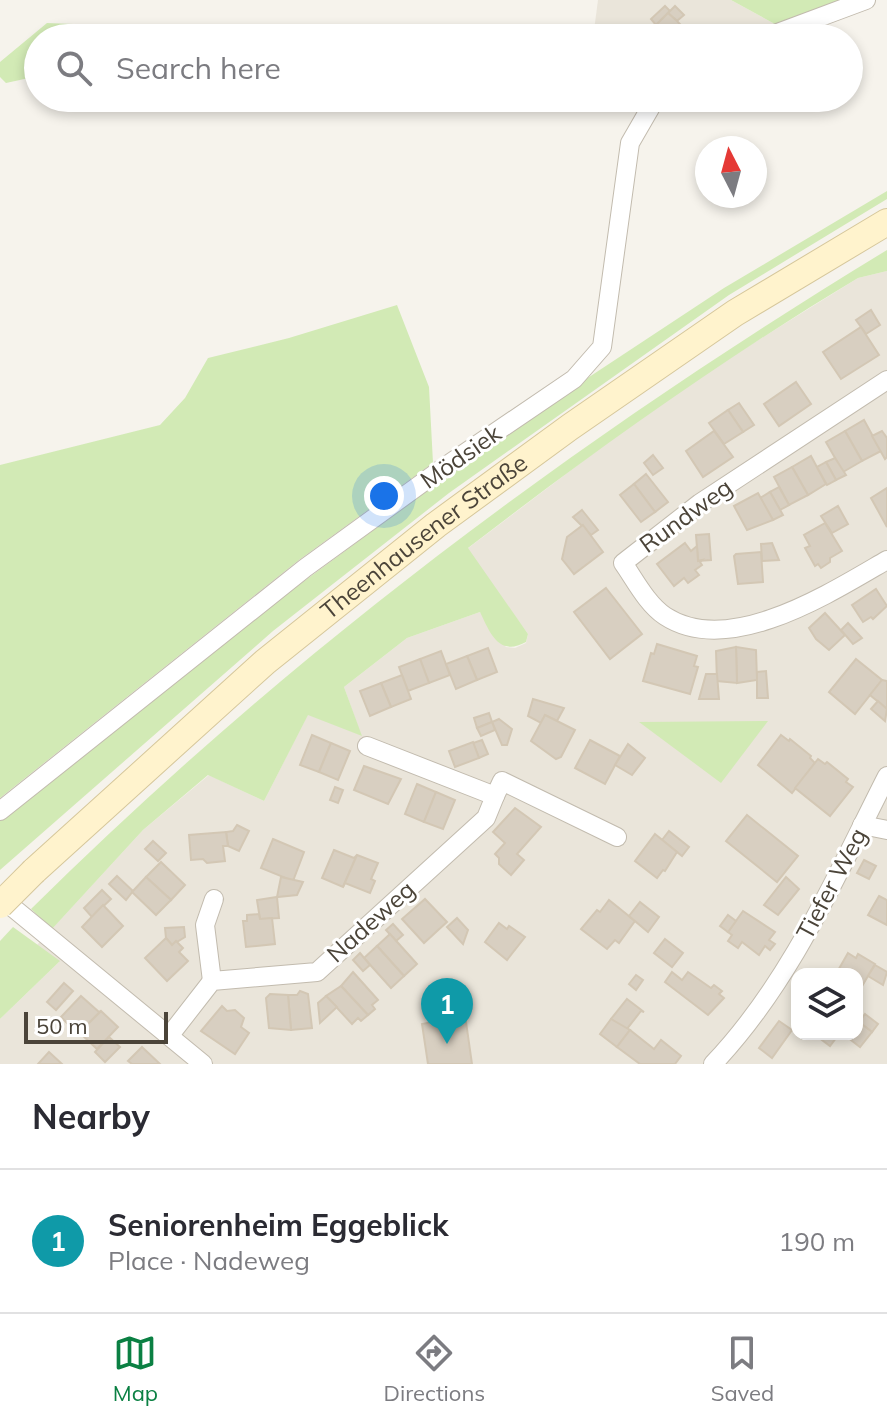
<!DOCTYPE html>
<meta charset="utf-8">
<style>
:root{--surface:#fff;--page:#f7f7f7;--text:#2b2b33;--muted:#7c7c81;--line:#e1e1e2;--accent:#0b8043}
body{margin:0;font-family:Mulish,sans-serif;background:var(--page);color:var(--text)}
.controls{position:absolute;right:24px;bottom:24px;display:grid;overflow:hidden;border-radius:16px;box-shadow:0 4px 12px #0003}
.controls button{width:72px;height:72px;display:grid;place-items:center;padding:0;border:0;border-bottom:2px solid var(--line);background:var(--surface);color:var(--text);font:40px sans-serif}
.compass{position:absolute;left:695px;top:136px;width:72px;height:72px;border-radius:50%;background:var(--surface);box-shadow:0 4px 12px #0003;rotate:354deg}
.scale{position:absolute;left:24px;bottom:20px;width:144px;box-sizing:border-box;padding-left:8px;border:4px solid #4b4439;border-top:0;font-size:22px;line-height:28px;white-space:nowrap;color:#4b4439;-webkit-text-stroke:6px #fff;paint-order:stroke}
.you{position:absolute;left:384px;top:496px;width:28px;height:28px;margin:-20px;border:6px solid #fff;border-radius:50%;background:#1a73e8;box-shadow:0 0 0 12px #1a73e833}
.badge{display:grid;place-items:center;width:52px;height:52px;border-radius:50%;background:var(--accent);color:#fff;font-size:26px;font-weight:700}
.pin{position:absolute;translate:-50% -66px;filter:drop-shadow(0 2px 4px #0008)}
.pin::after{content:'';position:absolute;top:42px;width:28px;height:24px;background:inherit;clip-path:polygon(0 0,100% 0,50% 100%)}
.list{margin:0;padding:0;list-style:none}
h2{display:flex;justify-content:space-between;align-items:center;height:104px;margin:0;padding:0 32px;font-size:34px}
h2 small{font-size:26px;font-weight:400;color:var(--muted)}
.list li{display:grid;grid-template-columns:52px 1fr auto;gap:24px;align-items:center;box-sizing:border-box;height:144px;padding:0 32px;border-top:2px solid var(--line)}
.list b{display:block;font-size:30px;white-space:nowrap}
.list p{margin:0;font-size:26px;white-space:nowrap;color:var(--muted)}
.list em{font-size:26px;font-style:normal;color:var(--muted)}
.icon{flex:none;width:44px;height:44px;fill:none;stroke:currentColor;stroke-width:2;stroke-linecap:round;stroke-linejoin:round}
.map{position:relative;flex:none;width:887px;height:1064px;overflow:hidden}
.search{position:absolute;background:var(--surface);box-shadow:0 4px 12px #0003;left:24px;right:24px;top:24px;height:88px;display:flex;align-items:center;gap:20px;box-sizing:border-box;padding:0 28px;border-radius:44px;color:var(--muted);font-size:30px}
.sheet{height:248px;background:var(--surface)}
nav{display:flex;justify-content:space-around;align-items:center;box-sizing:border-box;height:112px;border-top:2px solid var(--line);background:var(--surface);font-size:22px;color:var(--muted)}
nav a{display:grid;justify-items:center;gap:4px}
nav .on{color:var(--accent)}
.map>svg:first-child{display:block}
.residential{fill:#eae5da;fill-rule:evenodd}
.green{fill:#d2eab5}
.building{fill:#d8cfc1;stroke:#d3c7b4;stroke-width:2}
.lines{fill:none;stroke-linecap:round;stroke-linejoin:round}
.minor-casing{stroke:#c2bbae;stroke-width:20}
.secondary-casing{stroke:#d6c79b;stroke-width:28}
.minor{stroke:#fff;stroke-width:18}
.secondary{stroke:#fff3cd;stroke-width:26}
.secondary-bridge-casing{stroke:#d6c79b;stroke-width:28;stroke-linecap:butt}
.secondary-bridge{stroke:#fff3cd;stroke-width:26}
.labels{text-anchor:middle;stroke-width:6;stroke-linejoin:round;paint-order:stroke}
.street-label{font-size:24px;fill:#4b4439;stroke:#fff}
</style>
<div class="map">
<svg width="887" height="1064" viewBox="0 0 887 1064">
<rect width="100%" height="100%" fill="#f6f3ec"/>
<g class="residential">
<polygon points="598,0 731,0 782,28 748,38 593,38"/>
<path d="M887 271V1064H0V1019L59 962 37 945 143 830 209 775 264 801 308 714 361 735 344 687 407 638 480 612 506 647 515 648 526 643 528 634 467 549 632 424 704 374 858 278ZM797 974H857V1034H797Z"/>
</g>
<g class="green">
<polygon points="731,0 851,0 782,28"/>
<polygon points="47,23 179,28 177,38 38,38 38,76 6,83 0,77 0,62"/>
<polygon points="887,191 887,199 729,295 449,493 273,631 0,870 0,821 288,593 443,479 577,385 724,288"/>
<path d="M887 250V271L858 278C721 360 594 451 468 548L528 634 526 642C499 657 490 633 480 612L407 638 344 687 362 736 308 715 264 801 208 775 143 830 52 929 31 909C288 654 578 438 887 250Z"/>
<polygon points="397,305 429,387 433,463 299,560 0,798 0,465 160,425 185,398 208,358 289,338"/>
<polygon points="768,721 721,783 639,722"/>
<polygon points="13,927 60,961 0,1019 0,941"/>
</g>
<g class="building">
<polygon points="665,6 670,11 656,25 651,19"/>
<polygon points="675,6 684,15 677,21 668,13"/>
<polygon points="668,13 677,21 693,38 643,38"/>
<polygon points="871,310 880,325 866,334 856,320"/>
<polygon points="861,327 879,355 841,379 823,352"/>
<polygon points="796,382 811,404 779,426 764,404"/>
<polygon points="739,403 754,425 743,432 728,410"/>
<polygon points="728,410 743,432 724,444 709,423"/>
<polygon points="864,420 881,451 862,461 845,431"/>
<polygon points="714,431 733,457 703,477 686,451"/>
<polygon points="845,431 862,461 843,472 826,442"/>
<polygon points="882,431 887,438 887,457 885,459 872,436"/>
<polygon points="653,455 663,468 653,475 644,463"/>
<polygon points="811,456 826,484 808,495 792,467"/>
<polygon points="835,458 846,475 836,480 826,462"/>
<polygon points="826,462 836,480 827,485 817,467"/>
<polygon points="792,467 808,495 789,505 774,477"/>
<polygon points="646,474 668,502 655,512 634,484"/>
<polygon points="634,484 655,512 641,522 620,495"/>
<polygon points="779,487 789,505 780,510 770,492"/>
<polygon points="887,488 887,527 871,498"/>
<polygon points="770,492 783,515 773,520 760,498"/>
<polygon points="758,493 773,520 747,530 734,506"/>
<polygon points="838,506 848,524 832,533 821,516"/>
<polygon points="582,510 598,530 591,535 573,517"/>
<polygon points="825,523 842,551 830,558 830,562 821,568 818,564 815,566 805,548 810,546 804,535"/>
<polygon points="583,525 603,552 574,574 562,559 567,537"/>
<polygon points="709,534 711,560 698,561 696,535"/>
<polygon points="685,543 691,551 697,546 698,561 702,560 700,562 702,565 695,570 699,575 688,583 684,578 674,586 657,564"/>
<polygon points="772,543 779,560 762,561 761,544"/>
<polygon points="761,552 763,582 738,584 734,556 736,554"/>
<polygon points="606,588 642,634 610,659 574,612"/>
<polygon points="876,589 887,606 873,619 871,617 863,622 852,605"/>
<polygon points="825,613 845,635 829,650 816,639 809,628"/>
<polygon points="848,623 862,638 853,644 841,630"/>
<polygon points="657,644 697,656 694,666 698,667 690,694 643,681 651,653 654,654"/>
<polygon points="736,647 756,650 757,680 737,683"/>
<polygon points="736,647 737,683 717,681 716,651"/>
<polygon points="488,648 497,672 477,680 467,656"/>
<polygon points="441,651 450,675 429,683 420,659"/>
<polygon points="467,656 477,680 456,689 446,664"/>
<polygon points="420,659 429,683 408,691 399,667"/>
<polygon points="856,659 882,680 855,714 829,692"/>
<polygon points="766,671 768,698 757,698 757,672"/>
<polygon points="706,674 717,674 719,699 699,699"/>
<polygon points="402,675 411,699 391,707 381,683"/>
<polygon points="882,680 887,681 887,709 870,695"/>
<polygon points="381,683 391,707 370,716 360,691"/>
<polygon points="533,699 564,708 557,721 545,715 541,723 528,716"/>
<polygon points="878,701 887,709 885,721 871,709"/>
<polygon points="489,713 492,722 477,728 474,718"/>
<polygon points="545,715 575,730 561,757 556,759 531,741"/>
<polygon points="499,719 512,729 507,745 502,745 492,722"/>
<polygon points="492,722 495,730 481,736 477,728"/>
<polygon points="312,735 331,743 319,772 300,765"/>
<polygon points="781,735 789,741 790,739 811,756 810,758 815,763 792,793 758,765"/>
<polygon points="482,740 488,754 479,758 473,743"/>
<polygon points="590,740 620,756 605,784 575,768"/>
<polygon points="473,742 479,758 455,767 449,751"/>
<polygon points="331,743 350,751 338,780 319,772"/>
<polygon points="628,744 645,758 632,775 615,765"/>
<polygon points="818,759 825,764 827,762 848,779 846,782 853,787 830,816 795,788"/>
<polygon points="364,766 401,779 388,804 354,790"/>
<polygon points="417,784 436,792 424,822 405,814"/>
<polygon points="335,787 343,790 338,803 330,800"/>
<polygon points="436,792 455,800 443,829 424,822"/>
<polygon points="515,808 541,827 517,854 524,860 511,875 499,864 499,858 495,854 505,843 493,832"/>
<polygon points="747,815 798,856 777,882 726,841"/>
<polygon points="237,825 249,831 239,851 228,846 226,832 233,831"/>
<polygon points="669,831 689,847 682,856 662,840"/>
<polygon points="226,832 228,846 223,846 225,861 207,863 203,859 191,860 189,835"/>
<polygon points="655,834 677,852 665,871 663,870 657,878 635,861"/>
<polygon points="273,839 304,852 293,881 261,868"/>
<polygon points="153,841 166,853 158,861 145,849"/>
<polygon points="334,850 354,858 357,855 343,887 322,878"/>
<polygon points="357,855 378,863 371,879 375,881 370,893 345,883 343,887"/>
<polygon points="864,860 876,866 869,879 857,873"/>
<polygon points="161,862 185,885 171,900 146,877"/>
<polygon points="117,876 133,891 126,900 109,884"/>
<polygon points="146,877 171,900 156,915 132,892"/>
<polygon points="281,877 303,882 297,895 277,897"/>
<polygon points="786,877 799,889 778,915 764,905"/>
<polygon points="102,890 111,899 92,917 84,908"/>
<polygon points="879,896 887,900 887,925 868,915"/>
<polygon points="277,897 279,918 260,919 257,900"/>
<polygon points="425,899 447,922 424,943 402,919"/>
<polygon points="609,900 635,921 619,943 615,940 607,949 581,929 597,910 600,912"/>
<polygon points="640,902 659,917 648,932 629,916"/>
<polygon points="103,905 123,926 102,947 82,927"/>
<polygon points="743,911 775,932 769,940 775,944 770,950 765,946 759,955 742,942 738,948 728,941 732,935 728,932"/>
<polygon points="259,914 260,919 272,918 275,944 246,947 243,921 247,921 247,915"/>
<polygon points="728,915 736,921 728,932 720,926"/>
<polygon points="457,918 468,930 463,944 447,927"/>
<polygon points="499,923 507,929 509,926 525,937 507,960 485,942"/>
<polygon points="393,924 403,935 396,941 386,930"/>
<polygon points="184,927 185,937 172,945 166,938 165,928"/>
<polygon points="390,934 417,964 404,976 377,946"/>
<polygon points="166,938 172,945 176,941 183,948 179,952 188,961 167,981 145,958"/>
<polygon points="665,939 683,953 672,967 654,953"/>
<polygon points="377,946 404,976 391,988 364,958"/>
<polygon points="360,953 370,965 363,971 353,960"/>
<polygon points="848,953 856,958 858,954 875,964 861,988 857,986 857,974 836,974"/>
<polygon points="875,965 887,972 883,985 868,976"/>
<polygon points="353,972 378,1000 372,1005 375,1009 368,1015 341,986"/>
<polygon points="672,972 682,980 688,972 711,988 714,985 722,991 719,994 724,998 708,1015 665,982"/>
<polygon points="636,975 643,980 636,990 629,984"/>
<polygon points="64,983 73,991 56,1010 47,1002"/>
<polygon points="341,986 368,1015 361,1021 358,1018 352,1024 326,996"/>
<polygon points="300,991 308,994 312,1028 291,1030 288,995 297,995"/>
<polygon points="270,994 288,995 291,1030 269,1028 266,998"/>
<polygon points="81,996 99,1012 101,1011 78,1034 61,1017"/>
<polygon points="326,996 337,1007 320,1023 318,1003"/>
<polygon points="627,999 644,1012 641,1011 626,1030 611,1019"/>
<polygon points="441,1005 448,1010 464,1008 472,1064 428,1064 422,1024 438,1021 437,1011"/>
<polygon points="222,1006 227,1011 235,1010 244,1018 241,1027 249,1033 235,1054 201,1031"/>
<polygon points="101,1011 118,1027 97,1049 80,1033 77,1035"/>
<polygon points="865,1014 878,1024 872,1032 859,1022"/>
<polygon points="611,1019 630,1030 617,1047 600,1034"/>
<polygon points="779,1021 792,1030 772,1058 759,1048"/>
<polygon points="859,1022 872,1032 860,1047 847,1037 857,1034"/>
<polygon points="630,1030 654,1049 661,1040 681,1056 675,1064 640,1064 617,1047"/>
<polygon points="814,1034 839,1034 830,1046"/>
<polygon points="109,1037 120,1047 105,1062 95,1052"/>
<polygon points="142,1047 160,1064 132,1064 128,1061"/>
<polygon points="49,1052 62,1064 38,1064"/>
</g>
<g class="lines">
<defs>
<g id="minor">
<polyline points="764,38 866,0"/>
<path d="M887 380 700 503 623 563C635 580 647 604 665 616 729 658 830 593 887 560"/>
<polyline points="367,746 495,796 502,781 617,837"/>
<polyline points="0,811 305,568 440,470 574,379 602,347 630,143 656,98"/>
<polyline points="862,825 887,830"/>
<polyline points="0,897 203,1064"/>
<polyline points="212,981 205,925 214,899"/>
<polyline points="170,1035 212,981 317,972 486,818 495,796"/>
<path d="M713 1064C791 982 836 876 887 776"/>
</g>
<g id="secondary">
<path id="s1" d="M34 871 265 662 436 525 570 427 735 313 887 222"/>
</g>
</defs>
<use href="#minor" class="minor-casing"/>
<use href="#secondary" class="secondary-casing"/>
<use href="#minor" class="minor"/>
<use href="#secondary" class="secondary"/>
<defs>
<polyline id="secondary-bridge" points="0,905 34,871"/>
</defs>
<use href="#secondary-bridge" class="secondary-bridge-casing"/>
<use href="#secondary-bridge" class="secondary-bridge"/>
</g>
<g class="labels">
<g class="street-label">
<text transform="translate(461 457) rotate(-35)" y="8">Mödsiek</text>
<text transform="translate(686 516) rotate(-36)" y="8">Rundweg</text>
<text dy="8" stroke="none"><textPath href="#s1" startOffset="514">Theenhausener Straße</textPath></text>
<text transform="translate(832 884) rotate(-62)" y="8">Tiefer Weg</text>
<text transform="translate(371 922) rotate(-42)" y="8">Nadeweg</text>
</g>
</g>
</svg>
<div class="controls">
<button><svg class="icon" aria-label="layers" viewBox="0 0 24 24"><path d="M12 4l9 5-9 5-9-5zM3 14l9 5 9-5"/></svg></button>
</div>
<svg class="compass" viewBox="-18 -18 36 36"><path d="M0-13l5 13h-10z" fill="#e53935"/><path d="M0 13l5-13h-10z" fill="#7c7c81"/></svg>
<div class="scale">50 m</div>
<div class="you"></div>
<div class="pin badge" style="left:447px;top:1044px;background:#0f9aa8">1</div>
<div class="search"><svg class="icon" aria-label="search" viewBox="0 0 24 24"><circle cx="10" cy="10" r="6"/><path d="M15 15l6 6"/></svg>Search here</div>
</div>
<section class="sheet">
<h2>Nearby<small></small></h2>
<ul class="list">
<li><span class="badge" style="background:#0f9aa8">1</span><div><b>Seniorenheim Eggeblick</b><p>Place · Nadeweg</p></div><em>190 m</em></li>
</ul>
</section>
<nav>
<a class="on"><svg class="icon" aria-label="map" viewBox="0 0 24 24"><path d="M3 6l6-2 6 2 6-2v14l-6 2-6-2-6 2zM9 4v14M15 6v14"/></svg>Map</a>
<a><svg class="icon" aria-label="directions" viewBox="0 0 24 24"><path d="M12 3l9 9-9 9-9-9zM9 14v-3h6M13 9l2 2-2 2"/></svg>Directions</a>
<a><svg class="icon" aria-label="saved" viewBox="0 0 24 24"><path d="M7 4h10v16l-5-4-5 4z"/></svg>Saved</a>
</nav>
